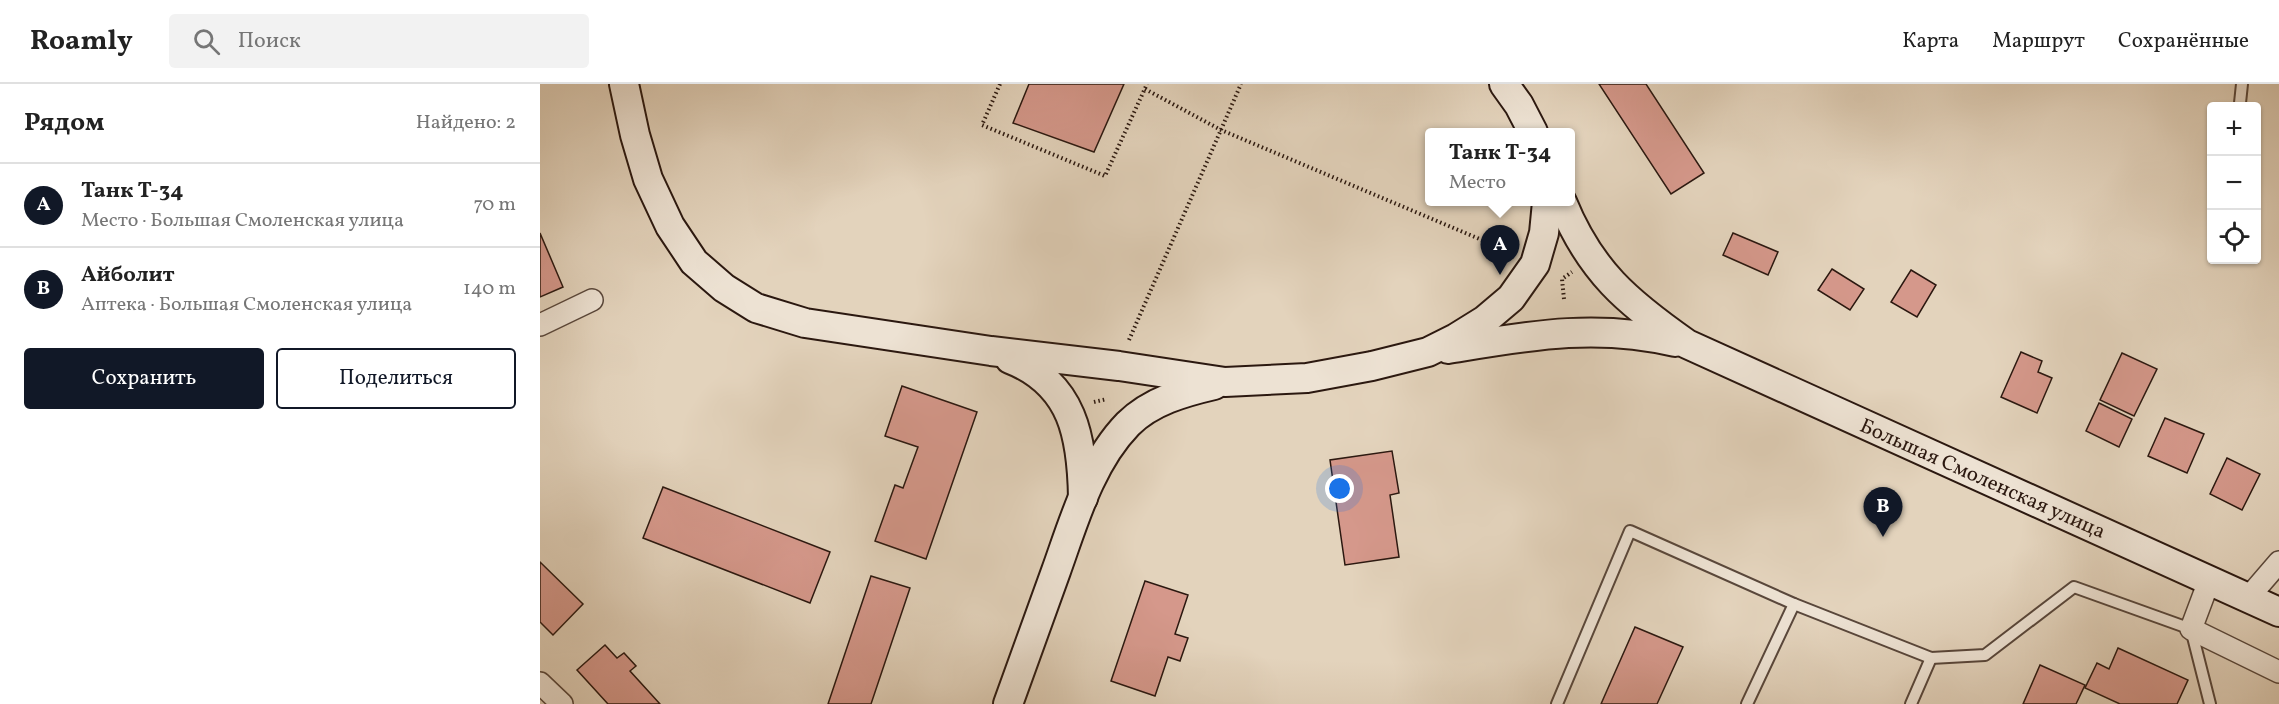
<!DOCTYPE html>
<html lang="ru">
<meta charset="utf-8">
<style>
:root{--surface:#fff;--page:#f2f2f2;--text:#222;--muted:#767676;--line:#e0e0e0;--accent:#111827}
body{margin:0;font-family:Vollkorn,serif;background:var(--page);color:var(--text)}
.controls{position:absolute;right:18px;top:18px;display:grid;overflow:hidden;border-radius:6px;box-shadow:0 2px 4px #0004}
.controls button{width:54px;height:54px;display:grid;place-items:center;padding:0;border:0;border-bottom:2px solid var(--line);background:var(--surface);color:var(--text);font:30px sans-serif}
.you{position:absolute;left:800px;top:405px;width:21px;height:21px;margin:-15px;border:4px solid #fff;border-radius:50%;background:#1a73e8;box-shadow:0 0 0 9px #1a73e833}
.badge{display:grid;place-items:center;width:39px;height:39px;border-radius:50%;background:var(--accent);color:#fff;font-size:20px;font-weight:700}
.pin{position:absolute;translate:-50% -50px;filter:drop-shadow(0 2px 3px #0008)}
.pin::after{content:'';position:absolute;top:32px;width:21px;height:18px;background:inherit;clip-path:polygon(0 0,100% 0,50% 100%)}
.popup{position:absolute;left:885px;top:44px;width:150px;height:78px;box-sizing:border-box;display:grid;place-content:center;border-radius:6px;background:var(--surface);filter:drop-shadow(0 2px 4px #0005);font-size:20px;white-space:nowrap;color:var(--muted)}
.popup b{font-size:22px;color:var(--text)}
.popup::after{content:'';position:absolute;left:50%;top:100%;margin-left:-12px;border:12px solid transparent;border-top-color:var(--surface)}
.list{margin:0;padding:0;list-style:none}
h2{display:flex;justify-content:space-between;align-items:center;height:78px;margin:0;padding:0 24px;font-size:26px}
h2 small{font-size:20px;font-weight:400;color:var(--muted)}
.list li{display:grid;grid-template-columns:39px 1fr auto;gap:18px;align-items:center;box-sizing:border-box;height:84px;padding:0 24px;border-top:2px solid var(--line)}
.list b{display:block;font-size:22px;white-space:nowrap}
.list p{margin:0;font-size:20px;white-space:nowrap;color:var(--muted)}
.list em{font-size:20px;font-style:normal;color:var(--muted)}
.actions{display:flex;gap:12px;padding:18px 24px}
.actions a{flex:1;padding:14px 0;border:2px solid var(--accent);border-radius:6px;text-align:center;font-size:21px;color:var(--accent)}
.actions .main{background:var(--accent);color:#fff}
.icon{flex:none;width:33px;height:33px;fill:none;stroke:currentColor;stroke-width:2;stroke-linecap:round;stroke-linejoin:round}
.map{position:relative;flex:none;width:1739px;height:620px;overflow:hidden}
header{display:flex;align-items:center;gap:36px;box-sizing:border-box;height:84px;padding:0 30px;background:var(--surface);border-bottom:2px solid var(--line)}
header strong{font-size:28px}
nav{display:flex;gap:33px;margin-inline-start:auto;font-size:21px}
.search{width:420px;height:54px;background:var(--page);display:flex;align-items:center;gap:15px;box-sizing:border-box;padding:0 21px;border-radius:6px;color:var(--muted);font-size:22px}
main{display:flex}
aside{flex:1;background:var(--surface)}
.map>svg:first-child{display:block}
.building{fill:#d5988b;stroke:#2b1810;stroke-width:1.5}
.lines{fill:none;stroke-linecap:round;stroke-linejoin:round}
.service-casing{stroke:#59473b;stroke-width:14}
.minor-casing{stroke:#59473b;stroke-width:24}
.secondary-casing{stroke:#2b1810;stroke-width:32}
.path{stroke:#2b1810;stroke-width:4;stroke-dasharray:1.5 3;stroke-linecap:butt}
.service{stroke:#ede2d3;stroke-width:10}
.minor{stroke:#ede2d3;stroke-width:21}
.secondary{stroke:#ede2d3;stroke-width:28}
.labels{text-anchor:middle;stroke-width:5;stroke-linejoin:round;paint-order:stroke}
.street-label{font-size:21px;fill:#2b1810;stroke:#ede2d3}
</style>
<header>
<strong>Roamly</strong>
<div class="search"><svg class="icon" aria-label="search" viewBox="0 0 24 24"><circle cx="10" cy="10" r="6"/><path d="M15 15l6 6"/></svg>Поиск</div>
<nav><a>Карта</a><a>Маршрут</a><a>Сохранённые</a></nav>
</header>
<main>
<aside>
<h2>Рядом<small>Найдено: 2</small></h2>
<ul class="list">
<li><span class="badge">A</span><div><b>Танк Т-34</b><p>Место · Большая Смоленская улица</p></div><em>70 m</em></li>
<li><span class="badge">B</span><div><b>Айболит</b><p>Аптека · Большая Смоленская улица</p></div><em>140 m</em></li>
</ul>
<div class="actions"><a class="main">Сохранить</a><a>Поделиться</a></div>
</aside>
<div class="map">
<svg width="1739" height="620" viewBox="0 0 1739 620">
<rect width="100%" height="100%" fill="#e3d3bc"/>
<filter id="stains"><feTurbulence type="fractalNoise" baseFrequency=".00333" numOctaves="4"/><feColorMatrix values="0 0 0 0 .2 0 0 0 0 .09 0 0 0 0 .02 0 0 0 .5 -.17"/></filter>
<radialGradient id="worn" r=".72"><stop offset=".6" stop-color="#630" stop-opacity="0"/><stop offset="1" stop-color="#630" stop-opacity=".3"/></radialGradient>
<g class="building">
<polygon points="489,0 584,0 554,68 473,39"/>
<polygon points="1059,0 1106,0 1164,89 1131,110"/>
<polygon points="0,149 23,203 0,213"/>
<polygon points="1193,149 1238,168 1228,191 1183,171"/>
<polygon points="1292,185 1324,205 1310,226 1278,206"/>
<polygon points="1371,186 1396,201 1377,233 1351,218"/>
<polygon points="1481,268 1502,277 1498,288 1512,294 1497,329 1461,313"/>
<polygon points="1582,269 1617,285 1594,332 1560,316"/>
<polygon points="362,302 437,328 386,475 335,457 355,401 363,404 378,363 345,352"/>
<polygon points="1559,319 1592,335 1579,363 1546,347"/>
<polygon points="1625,334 1664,350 1647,389 1608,372"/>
<polygon points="852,367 859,409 850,411 859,473 805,481 790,376"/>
<polygon points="1687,374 1720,390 1702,426 1670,410"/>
<polygon points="123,403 290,468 270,519 103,454"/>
<polygon points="0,478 43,520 13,551 0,538"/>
<polygon points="331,492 370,504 331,620 288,620"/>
<polygon points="605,497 648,511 635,550 648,554 640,577 628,573 615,612 571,597"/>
<polygon points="1095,543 1143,563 1117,620 1061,620"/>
<polygon points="65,561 77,574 84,569 96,582 90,587 120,620 68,620 37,586"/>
<polygon points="1578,564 1648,596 1637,620 1580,620 1545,604 1557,579 1569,585"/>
<polygon points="1500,581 1545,601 1536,620 1483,620"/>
</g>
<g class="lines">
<defs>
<g id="service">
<polyline points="1700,19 1702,0"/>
<polyline points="1017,620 1090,447 1254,520 1391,574 1445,571 1534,503 1651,545 1670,620"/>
<polyline points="1207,620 1254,520"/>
<polyline points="1371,620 1391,574"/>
</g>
<g id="minor">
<polyline points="0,241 52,216"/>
<polyline points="1669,497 1651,545 1739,588"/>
<polyline points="1708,514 1739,478"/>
<polyline points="0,599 22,620"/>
</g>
<g id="secondary">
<polyline points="84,0 95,51 108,95 130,142 154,178 184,204 216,224 265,239 451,267 579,282 685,298 767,294 832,282 888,268 916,254 945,236 971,214 995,180 1004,149 1007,118"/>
<polyline points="964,0 979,21 993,48"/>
<path d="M1022 118C1050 187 1087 218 1147 260L1739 528"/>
<path d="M908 265C988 252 1055 239 1135 258"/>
<path d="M470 275C534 300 542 354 543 414"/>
<path d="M468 620C484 576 500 531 516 487 534 437 550 379 588 340 611 317 644 308 674 301"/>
</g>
</defs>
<use href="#service" class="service-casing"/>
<use href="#minor" class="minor-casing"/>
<use href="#secondary" class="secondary-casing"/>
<g class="path">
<polyline points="460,0 442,41 565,92 607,0"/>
<polyline points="605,5 681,46 973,169"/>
<polyline points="1024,215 1022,195 1032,188"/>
<polyline points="589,256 701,0"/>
<polyline points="554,318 567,315"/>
</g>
<use href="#service" class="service"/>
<use href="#minor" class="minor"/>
<use href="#secondary" class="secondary"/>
</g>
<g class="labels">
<g class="street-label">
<text transform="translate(1443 394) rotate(24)" y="7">Большая Смоленская улица</text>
</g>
</g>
<rect width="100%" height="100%" filter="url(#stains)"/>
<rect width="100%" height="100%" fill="url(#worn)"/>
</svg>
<div class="controls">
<button>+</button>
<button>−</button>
<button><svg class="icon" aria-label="locate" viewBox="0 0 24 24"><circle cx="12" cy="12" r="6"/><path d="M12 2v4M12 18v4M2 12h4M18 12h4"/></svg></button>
</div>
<div class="you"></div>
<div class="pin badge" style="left:960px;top:191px">A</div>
<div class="popup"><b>Танк Т-34</b>Место</div>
<div class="pin badge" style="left:1343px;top:453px">B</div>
</div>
</main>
